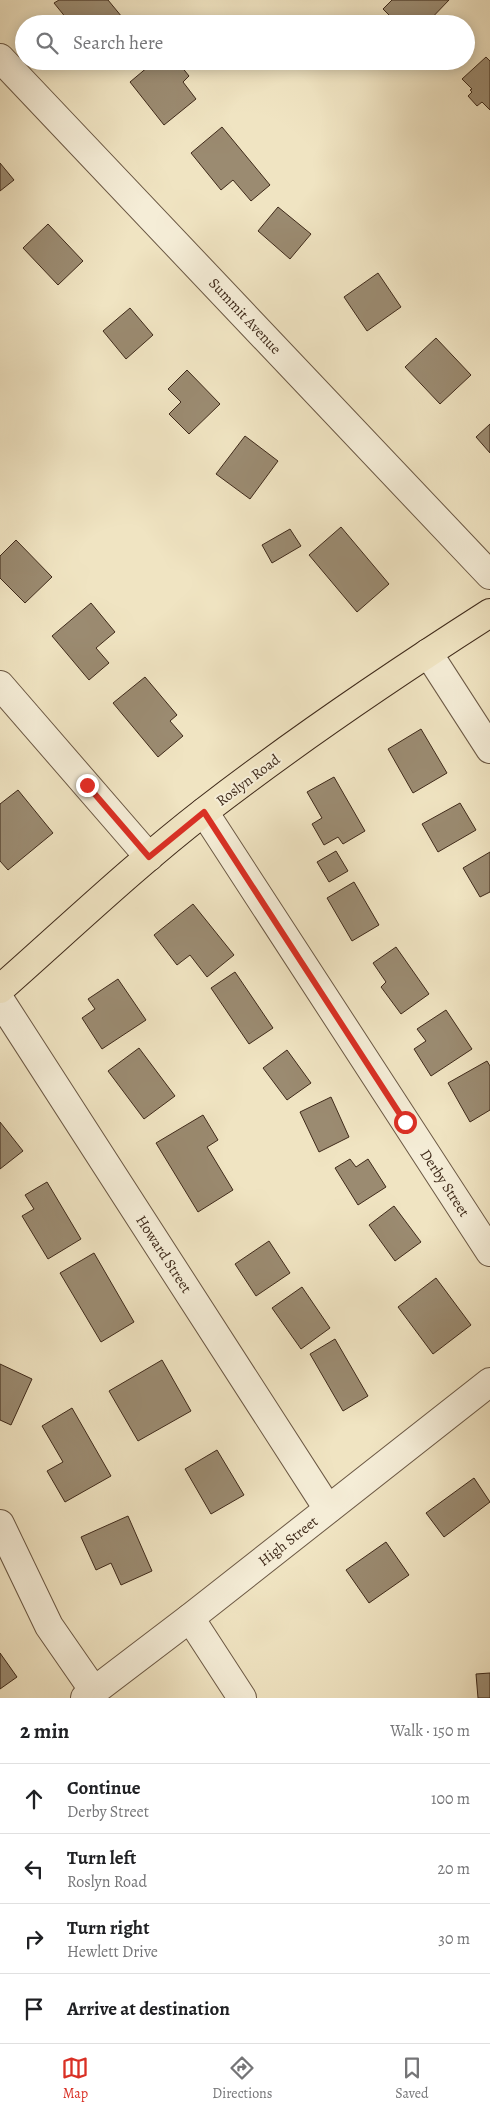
<!DOCTYPE html>
<meta charset="utf-8">
<style>
:root{--surface:#fff;--page:#f6f6f6;--text:#202124;--muted:#757577;--line:#e0e0e0;--accent:#d93025}
body{margin:0;font-family:Alegreya,serif;background:var(--page);color:var(--text)}
.stop{position:absolute;width:15px;height:15px;margin:-11px;border:4px solid #d93025;border-radius:50%;background:#fff}
.stop.end{background:#d93025;border-color:#fff;box-shadow:0 1px 5px #0008}
.list{margin:0;padding:0;list-style:none}
h2{display:flex;justify-content:space-between;align-items:center;height:65px;margin:0;padding:0 20px;font-size:21px}
h2 small{font-size:16px;font-weight:400;color:var(--muted)}
.list li{display:grid;grid-template-columns:32px 1fr auto;gap:15px;align-items:center;box-sizing:border-box;height:70px;padding:0 20px;border-top:1px solid var(--line)}
.list b{display:block;font-size:19px;white-space:nowrap}
.list p{margin:0;font-size:16px;white-space:nowrap;color:var(--muted)}
.list em{font-size:16px;font-style:normal;color:var(--muted)}
.icon{flex:none;width:28px;height:28px;fill:none;stroke:currentColor;stroke-width:2;stroke-linecap:round;stroke-linejoin:round}
.map{position:relative;flex:none;width:490px;height:1698px;overflow:hidden}
.search{position:absolute;background:var(--surface);box-shadow:0 2px 12px #0003;left:15px;right:15px;top:15px;height:55px;display:flex;align-items:center;gap:12px;box-sizing:border-box;padding:0 18px;border-radius:28px;color:var(--muted);font-size:19px}
.sheet{height:345px;background:var(--surface)}
nav{display:flex;justify-content:space-around;align-items:center;box-sizing:border-box;height:70px;border-top:1px solid var(--line);background:var(--surface);font-size:14px;color:var(--muted)}
nav a{display:grid;justify-items:center;gap:2px}
nav .on{color:var(--accent)}
.map>svg:first-child{display:block}
.building{fill:#9b8b71;stroke:#3f2a1a}
.lines{fill:none;stroke-linecap:round;stroke-linejoin:round}
.minor-casing{stroke:#6b5844;stroke-width:30}
.major-casing{stroke:#3f2a1a;stroke-width:30}
.minor{stroke:#f5edd7;stroke-width:28}
.major{stroke:#f0e4c2;stroke-width:28}
.route{stroke:#d93025;stroke-width:6}
.labels{text-anchor:middle;stroke-width:4;stroke-linejoin:round;paint-order:stroke}
.street-label{font-size:15px;fill:#3f2a1a;stroke:#f5edd7}
</style>
<div class="map">
<svg width="490" height="1698" viewBox="0 0 490 1698">
<rect width="100%" height="100%" fill="#f0e4c2"/>
<filter id="stains"><feTurbulence type="fractalNoise" baseFrequency=".004" numOctaves="4"/><feColorMatrix values="0 0 0 0 .2 0 0 0 0 .09 0 0 0 0 .02 0 0 0 .5 -.17"/></filter>
<radialGradient id="worn" r=".72"><stop offset=".6" stop-color="#630" stop-opacity="0"/><stop offset="1" stop-color="#630" stop-opacity=".3"/></radialGradient>
<g class="building">
<polygon points="59,0 108,0 122,17 114,24 71,24 54,3"/>
<polygon points="392,0 449,0 426,24 398,24 383,9"/>
<polygon points="486,57 490,61 490,110 482,102 477,106 468,96 472,92 470,90 472,89 462,79"/>
<polygon points="155,61 177,61 189,76 183,82 196,99 164,125 130,82"/>
<polygon points="222,127 270,185 251,201 233,180 221,190 191,153"/>
<polygon points="0,163 14,180 0,191"/>
<polygon points="278,207 311,234 290,259 258,231"/>
<polygon points="48,224 83,261 58,285 23,248"/>
<polygon points="378,273 401,307 367,331 344,297"/>
<polygon points="130,308 153,335 126,359 103,331"/>
<polygon points="436,338 471,375 440,404 405,367"/>
<polygon points="187,370 220,404 189,434 169,414 181,402 168,389"/>
<polygon points="490,424 490,453 476,437"/>
<polygon points="245,436 278,461 250,499 216,474"/>
<polygon points="341,527 389,584 357,612 309,555"/>
<polygon points="290,529 301,546 272,563 262,545"/>
<polygon points="16,540 52,577 25,603 0,578 0,556"/>
<polygon points="91,603 115,632 96,648 109,663 89,680 52,636"/>
<polygon points="145,677 177,715 170,721 183,736 158,757 113,703"/>
<polygon points="421,729 447,773 413,793 388,749"/>
<polygon points="334,777 365,831 343,844 338,837 324,845 312,824 322,818 307,792"/>
<polygon points="18,790 53,833 8,870 0,861 0,804"/>
<polygon points="460,803 476,830 438,852 422,824"/>
<polygon points="336,851 348,871 329,882 317,862"/>
<polygon points="490,852 490,892 480,897 463,868"/>
<polygon points="354,882 379,925 352,941 327,898"/>
<polygon points="193,904 234,955 207,977 190,955 177,965 154,935"/>
<polygon points="396,947 429,994 401,1014 381,987 386,982 373,963"/>
<polygon points="235,972 273,1028 249,1044 211,988"/>
<polygon points="118,979 146,1020 102,1049 82,1018 95,1009 88,999"/>
<polygon points="446,1010 472,1049 431,1076 414,1049 426,1041 417,1029"/>
<polygon points="139,1048 175,1096 144,1119 108,1071"/>
<polygon points="287,1050 311,1083 287,1100 263,1068"/>
<polygon points="487,1061 490,1066 490,1110 470,1122 448,1083"/>
<polygon points="331,1097 349,1137 319,1152 300,1112"/>
<polygon points="203,1115 218,1140 207,1147 233,1190 198,1212 156,1143"/>
<polygon points="0,1122 23,1151 0,1169"/>
<polygon points="350,1159 356,1167 368,1159 386,1187 358,1205 335,1168"/>
<polygon points="47,1182 81,1239 48,1259 22,1216 34,1209 25,1195"/>
<polygon points="394,1206 421,1242 395,1261 369,1225"/>
<polygon points="269,1241 290,1273 256,1296 235,1264"/>
<polygon points="94,1253 134,1322 101,1342 60,1273"/>
<polygon points="436,1278 471,1325 433,1354 398,1307"/>
<polygon points="302,1287 330,1328 301,1349 272,1308"/>
<polygon points="335,1339 368,1396 343,1411 310,1354"/>
<polygon points="162,1360 191,1411 138,1441 109,1391"/>
<polygon points="0,1364 32,1379 11,1425 0,1420"/>
<polygon points="72,1408 111,1476 65,1502 47,1471 63,1462 42,1426"/>
<polygon points="217,1450 244,1495 211,1514 185,1469"/>
<polygon points="474,1478 490,1502 444,1537 426,1513"/>
<polygon points="128,1516 152,1571 121,1585 111,1563 96,1570 81,1537"/>
<polygon points="386,1542 409,1575 369,1603 346,1570"/>
<polygon points="0,1653 17,1677 0,1689"/>
<polygon points="490,1673 490,1698 478,1698 476,1674"/>
</g>
<g class="lines">
<defs>
<g id="minor">
<polyline points="0,58 490,575"/>
<polyline points="428,653 490,749"/>
<polyline points="0,685 149,857"/>
<polyline points="204,812 490,1252"/>
<polyline points="0,1000 328,1509"/>
<polyline points="0,1524 49,1626 94,1691"/>
<polyline points="190,1618 242,1698"/>
<polyline points="85,1698 190,1618 490,1382"/>
</g>
<path id="major" d="M0 989C68 929 134 866 205 811 297 740 393 675 490 613"/>
</defs>
<use href="#minor" class="minor-casing"/>
<use href="#major" class="major-casing"/>
<use href="#minor" class="minor"/>
<use href="#major" class="major"/>
</g>
<g class="lines">
<polyline class="route" points="87,785 149,857 204,812 405,1122"/>
</g>
<g class="labels">
<g class="street-label">
<text transform="translate(245 316) rotate(47)" y="5">Summit Avenue</text>
<text transform="translate(248 780) rotate(-37)" y="5">Roslyn Road</text>
<text transform="translate(445 1183) rotate(57)" y="5">Derby Street</text>
<text transform="translate(164 1254) rotate(57)" y="5">Howard Street</text>
<text transform="translate(288 1541) rotate(-38)" y="5">High Street</text>
</g>
</g>
<rect width="100%" height="100%" filter="url(#stains)"/>
<rect width="100%" height="100%" fill="url(#worn)"/>
</svg>
<div class="stop" style="left:405px;top:1122px"></div>
<div class="stop end" style="left:87px;top:785px"></div>
<div class="search"><svg class="icon" aria-label="search" viewBox="0 0 24 24"><circle cx="10" cy="10" r="6"/><path d="M15 15l6 6"/></svg>Search here</div>
</div>
<section class="sheet">
<h2>2 min<small>Walk · 150 m</small></h2>
<ul class="list">
<li><svg class="icon" aria-label="ahead" viewBox="0 0 24 24"><path d="M12 20V5M6 11l6-6 6 6"/></svg><div><b>Continue</b><p>Derby Street</p></div><em>100 m</em></li>
<li><svg class="icon" aria-label="left" viewBox="0 0 24 24"><path d="M17 20v-9H6M10 6l-5 5 5 5"/></svg><div><b>Turn left</b><p>Roslyn Road</p></div><em>20 m</em></li>
<li><svg class="icon" aria-label="right" viewBox="0 0 24 24"><path d="M7 20v-9h11M14 6l5 5-5 5"/></svg><div><b>Turn right</b><p>Hewlett Drive</p></div><em>30 m</em></li>
<li><svg class="icon" aria-label="arrive" viewBox="0 0 24 24"><path d="M6 21V4h12l-3 4 3 4H6"/></svg><div><b>Arrive at destination</b></div></li>
</ul>
</section>
<nav>
<a class="on"><svg class="icon" aria-label="map" viewBox="0 0 24 24"><path d="M3 6l6-2 6 2 6-2v14l-6 2-6-2-6 2zM9 4v14M15 6v14"/></svg>Map</a>
<a><svg class="icon" aria-label="directions" viewBox="0 0 24 24"><path d="M12 3l9 9-9 9-9-9zM9 14v-3h6M13 9l2 2-2 2"/></svg>Directions</a>
<a><svg class="icon" aria-label="saved" viewBox="0 0 24 24"><path d="M7 4h10v16l-5-4-5 4z"/></svg>Saved</a>
</nav>
